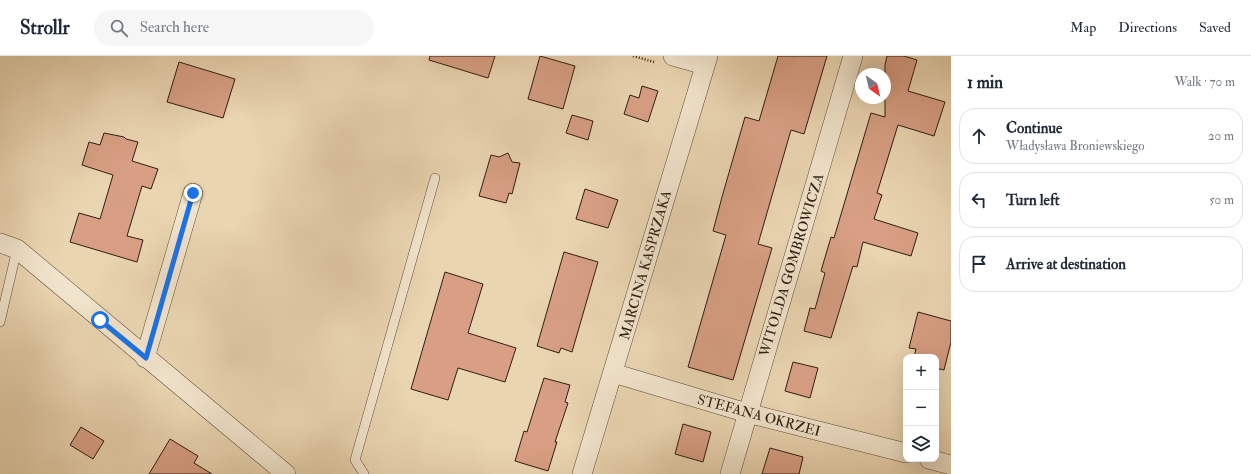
<!DOCTYPE html>
<meta charset="utf-8">
<style>
:root{--surface:#fff;--page:#f6f6f7;--text:#1f2937;--muted:#747a83;--line:#e0e1e3}
body{margin:0;font-family:"IM FELL Double Pica",serif;background:var(--page);color:var(--text)}
.controls{position:absolute;right:12px;bottom:12px;display:grid;overflow:hidden;border-radius:8px;box-shadow:0 4px 16px #0002}
.controls button{width:36px;height:36px;display:grid;place-items:center;padding:0;border:0;border-bottom:1px solid var(--line);background:var(--surface);color:var(--text);font:20px sans-serif}
.compass{position:absolute;left:855px;top:12px;width:36px;height:36px;border-radius:50%;background:var(--surface);box-shadow:0 4px 16px #0002;rotate:146deg}
.stop{position:absolute;width:12px;height:12px;margin:-9px;border:3px solid #1a73e8;border-radius:50%;background:#fff}
.stop.end{background:#1a73e8;border-color:#fff;box-shadow:0 1px 4px #0008}
.list{margin:0;padding:0;list-style:none}
h2{display:flex;justify-content:space-between;align-items:center;height:52px;margin:0;padding:0 16px;font-size:17px}
h2 small{font-size:13px;font-weight:400;color:var(--muted)}
.list li{display:grid;grid-template-columns:26px 1fr auto;gap:12px;align-items:center;box-sizing:border-box;height:56px;margin:0 8px 8px;padding:0 8px;border:1px solid var(--line);border-radius:16px}
.list b{display:block;font-size:15px;white-space:nowrap}
.list p{margin:0;font-size:13px;white-space:nowrap;color:var(--muted)}
.list em{font-size:13px;font-style:normal;color:var(--muted)}
.icon{flex:none;width:22px;height:22px;fill:none;stroke:currentColor;stroke-width:2;stroke-linecap:round;stroke-linejoin:round}
.map{position:relative;flex:none;width:951px;height:418px;overflow:hidden}
header{display:flex;align-items:center;gap:24px;box-sizing:border-box;height:56px;padding:0 20px;background:var(--surface);border-bottom:1px solid var(--line)}
header strong{font-size:19px}
nav{display:flex;gap:22px;margin-inline-start:auto;font-size:14px}
.search{width:280px;height:36px;background:var(--page);display:flex;align-items:center;gap:10px;box-sizing:border-box;padding:0 14px;border-radius:22px;color:var(--muted);font-size:15px}
main{display:flex}
aside{flex:1;background:var(--surface)}
.map>svg:first-child{display:block}
.building{fill:#d89f84;stroke:#2f1e13}
.lines{fill:none;stroke-linecap:round;stroke-linejoin:round}
.lane-casing{stroke:#5e4c3a;stroke-width:10}
.street-casing{stroke:#5e4c3a;stroke-width:20}
.path{stroke:#2f1e13;stroke-width:2.5;stroke-dasharray:1 2;stroke-linecap:butt}
.lane{stroke:#f1e4cc;stroke-width:9}
.street{stroke:#f1e4cc;stroke-width:19}
.route{stroke:#1a73e8;stroke-width:5}
.labels{text-anchor:middle;stroke-width:3;stroke-linejoin:round;paint-order:stroke}
.street-label{font-size:14px;fill:#2f1e13;stroke:#f1e4cc}
</style>
<header>
<strong>Strollr</strong>
<div class="search"><svg class="icon" aria-label="search" viewBox="0 0 24 24"><circle cx="10" cy="10" r="6"/><path d="M15 15l6 6"/></svg>Search here</div>
<nav><a>Map</a><a>Directions</a><a>Saved</a></nav>
</header>
<main>
<div class="map">
<svg width="951" height="418" viewBox="0 0 951 418">
<rect width="100%" height="100%" fill="#ead5b1"/>
<filter id="stains"><feTurbulence type="fractalNoise" baseFrequency=".005" numOctaves="4"/><feColorMatrix values="0 0 0 0 .2 0 0 0 0 .09 0 0 0 0 .02 0 0 0 .5 -.17"/></filter>
<radialGradient id="worn" r=".72"><stop offset=".6" stop-color="#630" stop-opacity="0"/><stop offset="1" stop-color="#630" stop-opacity=".3"/></radialGradient>
<g class="building">
<polygon points="430,0 495,0 488,22 429,4"/>
<polygon points="540,0 575,10 563,53 528,43"/>
<polygon points="778,0 827,0 804,78 791,74 758,188 772,192 733,324 688,311 726,179 713,175 722,141 745,61 759,65"/>
<polygon points="887,0 904,0 917,4 908,35 945,46 934,80 898,69 877,137 882,139 874,163 918,177 911,200 863,186 857,211 853,210 831,282 804,275 810,252 815,253 825,217 821,215 831,181 834,182 871,57 885,61 885,9"/>
<polygon points="179,6 235,23 223,62 167,46"/>
<polygon points="642,30 658,35 648,66 624,58 630,39 639,42"/>
<polygon points="572,59 593,65 588,84 566,77"/>
<polygon points="104,77 124,81 126,83 138,86 132,105 158,113 151,133 142,130 127,180 143,184 137,206 70,186 79,157 100,163 113,119 82,109 89,86 100,89"/>
<polygon points="508,97 512,106 520,107 512,138 509,137 506,147 479,140 491,99 499,101"/>
<polygon points="585,133 618,144 608,172 576,163"/>
<polygon points="564,196 598,206 572,296 561,292 559,297 537,290"/>
<polygon points="445,216 483,228 468,277 516,292 505,326 458,312 448,344 411,333"/>
<polygon points="918,256 951,265 951,286 944,314 936,312 936,301 914,301 916,293 909,292"/>
<polygon points="793,306 818,312 810,342 785,335"/>
<polygon points="544,322 570,329 565,346 568,347 555,386 557,386 548,415 515,405 524,375 527,376"/>
<polygon points="683,368 711,376 703,406 675,398"/>
<polygon points="81,371 104,385 93,403 70,389"/>
<polygon points="170,383 198,400 194,407 212,418 149,418"/>
<polygon points="770,392 803,401 799,418 762,418"/>
</g>
<g class="lines">
<defs>
<g id="lane">
<polyline points="0,266 17,193"/>
<polyline points="364,418 355,404 435,122"/>
</g>
<g id="street">
<polyline points="673,0 705,9"/>
<polyline points="0,187 17,193 286,418"/>
<polyline points="145,302 193,137"/>
<polyline points="613,317 747,357 906,397"/>
<polyline points="929,403 951,409"/>
<polyline points="582,418 708,0"/>
<polyline points="730,418 853,0"/>
</g>
</defs>
<use href="#lane" class="lane-casing"/>
<use href="#street" class="street-casing"/>
<polyline class="path" points="633,0 654,6"/>
<use href="#lane" class="lane"/>
<use href="#street" class="street"/>
</g>
<g class="lines">
<polyline class="route" points="100,264 146,302 193,137"/>
</g>
<g class="labels">
<g class="street-label">
<text transform="translate(645 209) rotate(-74)" y="5">MARCINA KASPRZAKA</text>
<text transform="translate(791 209) rotate(-73)" y="5">WITOLDA GOMBROWICZA</text>
<text transform="translate(759 359) rotate(15)" y="5">STEFANA OKRZEI</text>
</g>
</g>
<rect width="100%" height="100%" filter="url(#stains)"/>
<rect width="100%" height="100%" fill="url(#worn)"/>
</svg>
<div class="controls">
<button>+</button>
<button>−</button>
<button><svg class="icon" aria-label="layers" viewBox="0 0 24 24"><path d="M12 4l9 5-9 5-9-5zM3 14l9 5 9-5"/></svg></button>
</div>
<svg class="compass" viewBox="-18 -18 36 36"><path d="M0-13l5 13h-10z" fill="#e53935"/><path d="M0 13l5-13h-10z" fill="#747a83"/></svg>
<div class="stop" style="left:100px;top:264px"></div>
<div class="stop end" style="left:193px;top:137px"></div>
</div>
<aside>
<h2>1 min<small>Walk · 70 m</small></h2>
<ul class="list">
<li><svg class="icon" aria-label="ahead" viewBox="0 0 24 24"><path d="M12 20V5M6 11l6-6 6 6"/></svg><div><b>Continue</b><p>Władysława Broniewskiego</p></div><em>20 m</em></li>
<li><svg class="icon" aria-label="left" viewBox="0 0 24 24"><path d="M17 20v-9H6M10 6l-5 5 5 5"/></svg><div><b>Turn left</b></div><em>50 m</em></li>
<li><svg class="icon" aria-label="arrive" viewBox="0 0 24 24"><path d="M6 21V4h12l-3 4 3 4H6"/></svg><div><b>Arrive at destination</b></div></li>
</ul>
</aside>
</main>
